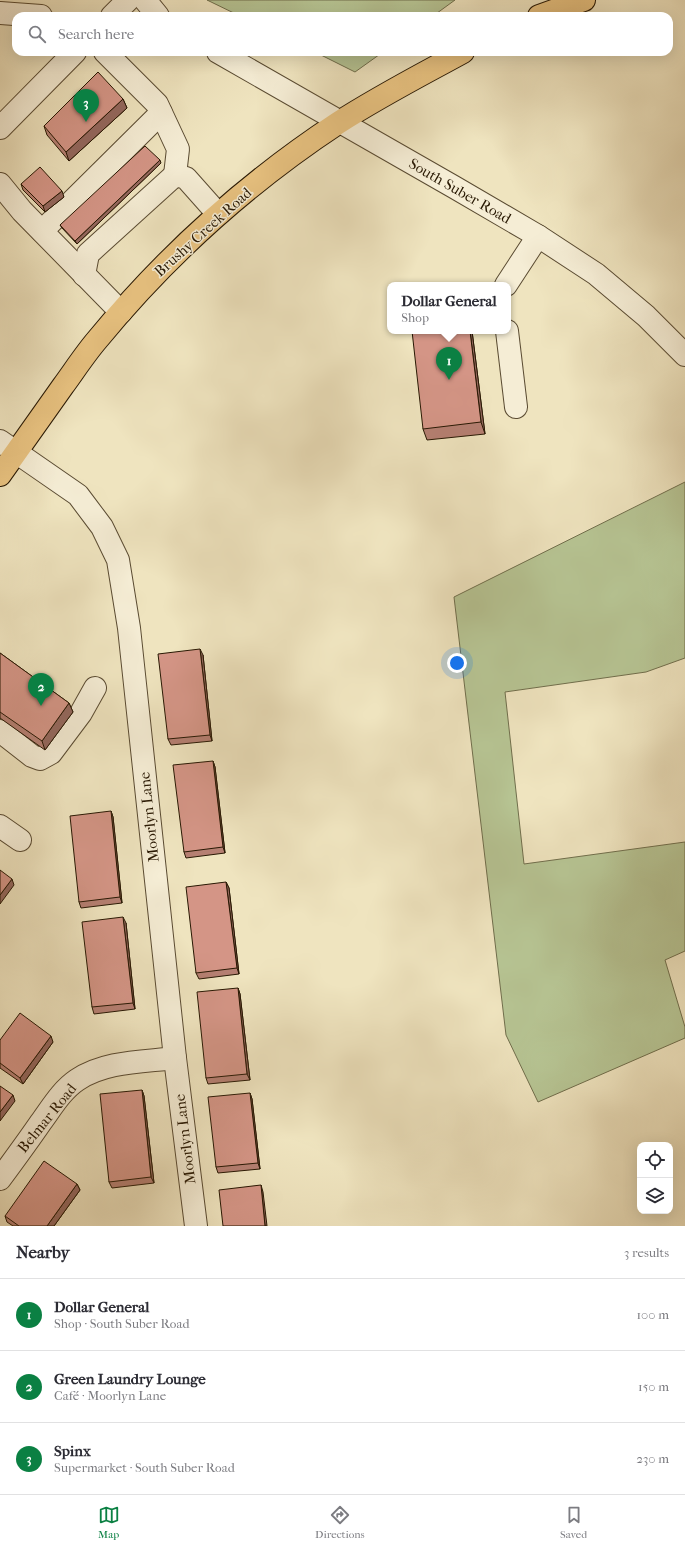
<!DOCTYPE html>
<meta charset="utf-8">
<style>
:root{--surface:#fff;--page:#f2f2f3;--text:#2b2b33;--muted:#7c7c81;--line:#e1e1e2;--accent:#0b8043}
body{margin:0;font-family:"IM FELL French Canon",serif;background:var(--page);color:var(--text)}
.controls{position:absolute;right:12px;bottom:12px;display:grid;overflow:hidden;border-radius:8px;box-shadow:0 4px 16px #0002}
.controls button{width:36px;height:36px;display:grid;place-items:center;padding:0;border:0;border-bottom:1px solid var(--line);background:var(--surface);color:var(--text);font:20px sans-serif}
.you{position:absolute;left:457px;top:663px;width:14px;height:14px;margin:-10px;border:3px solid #fff;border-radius:50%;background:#1a73e8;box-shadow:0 0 0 6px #1a73e833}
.badge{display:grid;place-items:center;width:26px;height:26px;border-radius:50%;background:var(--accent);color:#fff;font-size:13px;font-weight:700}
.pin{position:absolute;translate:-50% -33px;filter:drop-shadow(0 1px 2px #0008)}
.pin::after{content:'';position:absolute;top:21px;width:14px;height:12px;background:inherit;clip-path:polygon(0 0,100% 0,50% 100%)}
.popup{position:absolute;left:387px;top:282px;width:124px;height:52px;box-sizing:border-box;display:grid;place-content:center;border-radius:8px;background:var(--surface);filter:drop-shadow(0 1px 3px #0005);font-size:13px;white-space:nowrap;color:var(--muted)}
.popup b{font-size:15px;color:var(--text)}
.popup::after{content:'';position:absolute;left:50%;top:100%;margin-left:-8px;border:8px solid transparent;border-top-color:var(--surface)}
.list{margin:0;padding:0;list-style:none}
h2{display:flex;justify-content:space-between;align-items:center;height:52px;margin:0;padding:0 16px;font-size:17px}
h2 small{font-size:13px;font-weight:400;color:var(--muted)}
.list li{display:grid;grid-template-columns:26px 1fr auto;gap:12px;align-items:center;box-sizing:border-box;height:72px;padding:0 16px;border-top:1px solid var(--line)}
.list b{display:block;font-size:15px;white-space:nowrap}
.list p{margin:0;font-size:13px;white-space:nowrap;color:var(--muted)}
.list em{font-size:13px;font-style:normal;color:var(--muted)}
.icon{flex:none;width:22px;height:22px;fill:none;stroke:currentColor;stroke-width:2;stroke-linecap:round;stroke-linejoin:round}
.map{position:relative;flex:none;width:685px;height:1226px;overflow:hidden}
.search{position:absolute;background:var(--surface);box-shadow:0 4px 16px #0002;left:12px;right:12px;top:12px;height:44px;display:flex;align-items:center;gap:10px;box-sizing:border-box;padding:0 14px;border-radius:12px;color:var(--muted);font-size:15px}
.sheet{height:268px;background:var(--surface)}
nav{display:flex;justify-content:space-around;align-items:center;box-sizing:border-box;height:56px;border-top:1px solid var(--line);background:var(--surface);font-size:11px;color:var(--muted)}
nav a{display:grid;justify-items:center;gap:2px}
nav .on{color:var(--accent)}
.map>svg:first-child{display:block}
.green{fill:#b7c594;stroke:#706e4c}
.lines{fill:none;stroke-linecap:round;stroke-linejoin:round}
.minor-casing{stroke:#5a4b32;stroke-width:24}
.major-casing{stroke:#281803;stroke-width:24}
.minor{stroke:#f5edd5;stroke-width:22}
.major{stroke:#e8c280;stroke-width:22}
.wall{fill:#b68073;stroke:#281803}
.shaded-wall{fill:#94685e;stroke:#281803}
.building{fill:#d49586;stroke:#281803}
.labels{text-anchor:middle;stroke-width:3;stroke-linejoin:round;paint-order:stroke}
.street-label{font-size:15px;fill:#281803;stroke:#f5edd5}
</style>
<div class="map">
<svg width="685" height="1226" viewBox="0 0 685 1226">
<rect width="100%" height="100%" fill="#efe4bf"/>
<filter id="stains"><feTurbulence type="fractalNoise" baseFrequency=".005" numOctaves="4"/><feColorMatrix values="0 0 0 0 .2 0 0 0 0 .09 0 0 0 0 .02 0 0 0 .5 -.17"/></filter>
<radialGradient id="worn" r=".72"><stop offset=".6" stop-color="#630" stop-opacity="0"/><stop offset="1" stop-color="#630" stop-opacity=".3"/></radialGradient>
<g class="green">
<polygon points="207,0 455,0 433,16 240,16"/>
<polygon points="315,52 383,52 355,72"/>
<polygon points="685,482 685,658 646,672 505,692 524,864 685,842 685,951 665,960 685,1027 685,1038 538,1102 506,1035 454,597"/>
</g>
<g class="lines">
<defs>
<g id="minor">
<polyline points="145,0 158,16"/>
<polyline points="0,13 41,16"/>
<polyline points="112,16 128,0"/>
<polyline points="105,52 157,104 178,149 175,175"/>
<polyline points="218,52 454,187 538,236 596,274 646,316 685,355"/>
<polyline points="0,128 75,52"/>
<polyline points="0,184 22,211 121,312"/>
<polyline points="42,231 161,113"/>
<polyline points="84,275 88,254 175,175 186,178 218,214"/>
<polyline points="506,285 538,236"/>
<polyline points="507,331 516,407"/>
<polyline points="0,441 78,495 102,527 118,560 129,628 175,1058 196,1226"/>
<polyline points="0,731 32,756 40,759 51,753 81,713 95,688"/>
<polyline points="0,826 20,840"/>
<path d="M0 1179C14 1160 28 1141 41 1122 52 1107 62 1090 77 1080 105 1061 143 1062 175 1058"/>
</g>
<g id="major">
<polyline points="539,16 584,0"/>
<path d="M0 475C21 445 42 416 63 386 74 371 85 354 97 340 166 256 247 183 338 123 378 97 421 75 463 52"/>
</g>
</defs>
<use href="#minor" class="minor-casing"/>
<use href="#major" class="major-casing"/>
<use href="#minor" class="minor"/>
<use href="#major" class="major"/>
</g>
<g class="wall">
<polygon points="123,99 127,108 69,161 47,135 44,126"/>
<polygon points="161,163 77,244 62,228 60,225"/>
<polygon points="21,184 64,197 45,212 23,190"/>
<polygon points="472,331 485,434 427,440 423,429"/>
<polygon points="0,653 69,703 73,712 45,750 0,718"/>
<polygon points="203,655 212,741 171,745 168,739"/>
<polygon points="213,761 215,767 225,853 186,858 184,852"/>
<polygon points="111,811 113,817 122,903 81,908 79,902"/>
<polygon points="226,882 229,888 239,974 199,979 196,973"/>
<polygon points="126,923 135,1009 94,1014 92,1007"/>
<polygon points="238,988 240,994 250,1080 208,1084 206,1078"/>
<polygon points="0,1040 53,1042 23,1084 0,1068"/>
<polygon points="142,1090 144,1096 154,1183 112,1188 109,1182"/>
<polygon points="250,1093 252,1099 260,1169 218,1173 216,1167"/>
<polygon points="77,1184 80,1190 54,1226 13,1226 7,1222 5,1216"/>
</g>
<g class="shaded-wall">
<polygon points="123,99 127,108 69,161 66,152"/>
<polygon points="160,160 161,163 77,244 75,241"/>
<polygon points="62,191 64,197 45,212 43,206"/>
<polygon points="470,331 472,331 485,434 481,422"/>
<polygon points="200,649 203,655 212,741 210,735"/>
<polygon points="69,703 73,712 45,750 42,741"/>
<polygon points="213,761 215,767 225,853 223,847"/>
<polygon points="111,811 113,817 122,903 120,897"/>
<polygon points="12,879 14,885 0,904 0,895"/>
<polygon points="226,882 229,888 239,974 237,968"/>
<polygon points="123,917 126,923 135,1009 133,1003"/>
<polygon points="238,988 240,994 250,1080 247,1074"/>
<polygon points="51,1036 53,1042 23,1084 20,1078"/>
<polygon points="142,1090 144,1096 154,1183 151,1177"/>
<polygon points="250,1093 252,1099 260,1169 258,1163"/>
<polygon points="13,1095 15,1101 0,1121 0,1112"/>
<polygon points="77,1184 80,1190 54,1226 47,1226"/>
<polygon points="261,1185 263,1192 267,1226 265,1226"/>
</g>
<g class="building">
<polygon points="98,72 123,99 66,152 44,126"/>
<polygon points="145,146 160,160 75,241 60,225"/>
<polygon points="40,167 62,191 43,206 21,184"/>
<polygon points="412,331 470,331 481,422 423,429"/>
<polygon points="200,649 210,735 168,739 158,654"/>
<polygon points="0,653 69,703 42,741 0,712"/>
<polygon points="213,761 223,847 184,852 173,765"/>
<polygon points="111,811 120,897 79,902 70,816"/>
<polygon points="0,870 12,879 0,895"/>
<polygon points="226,882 237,968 196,973 186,887"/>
<polygon points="123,917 133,1003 92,1007 82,922"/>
<polygon points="238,988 247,1074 206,1078 197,992"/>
<polygon points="20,1013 51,1036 20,1078 0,1063 0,1040"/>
<polygon points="0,1086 13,1095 0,1112"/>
<polygon points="142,1090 151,1177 109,1182 100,1094"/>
<polygon points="250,1093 258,1163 216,1167 208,1097"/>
<polygon points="44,1161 77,1184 47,1226 19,1226 5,1216"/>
<polygon points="261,1185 265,1226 223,1226 219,1190"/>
</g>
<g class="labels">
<g class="street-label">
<text transform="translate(460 191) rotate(30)" y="5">South Suber Road</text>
<text transform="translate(203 232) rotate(-42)" y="5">Brushy Creek Road</text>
<text transform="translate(149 817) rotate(-96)" y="5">Moorlyn Lane</text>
<text transform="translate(47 1118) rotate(-51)" y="5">Belmar Road</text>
<text transform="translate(185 1139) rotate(-97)" y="5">Moorlyn Lane</text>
</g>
</g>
<rect width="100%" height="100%" filter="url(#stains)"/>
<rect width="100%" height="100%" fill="url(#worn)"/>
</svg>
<div class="controls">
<button><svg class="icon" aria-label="locate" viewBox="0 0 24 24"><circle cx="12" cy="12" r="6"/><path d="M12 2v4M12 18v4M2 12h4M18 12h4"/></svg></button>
<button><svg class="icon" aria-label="layers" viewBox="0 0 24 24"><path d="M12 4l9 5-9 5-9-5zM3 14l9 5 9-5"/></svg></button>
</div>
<div class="you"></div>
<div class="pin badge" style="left:449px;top:380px">1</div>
<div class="popup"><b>Dollar General</b>Shop</div>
<div class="pin badge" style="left:41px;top:706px">2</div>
<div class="pin badge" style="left:86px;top:122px">3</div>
<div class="search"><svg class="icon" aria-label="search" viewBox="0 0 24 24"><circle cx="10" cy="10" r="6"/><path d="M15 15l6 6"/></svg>Search here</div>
</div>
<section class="sheet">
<h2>Nearby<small>3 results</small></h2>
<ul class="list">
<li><span class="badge">1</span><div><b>Dollar General</b><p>Shop · South Suber Road</p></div><em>100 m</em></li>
<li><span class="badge">2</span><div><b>Green Laundry Lounge</b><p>Café · Moorlyn Lane</p></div><em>150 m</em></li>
<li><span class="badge">3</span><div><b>Spinx</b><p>Supermarket · South Suber Road</p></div><em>230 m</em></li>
</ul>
</section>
<nav>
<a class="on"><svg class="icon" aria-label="map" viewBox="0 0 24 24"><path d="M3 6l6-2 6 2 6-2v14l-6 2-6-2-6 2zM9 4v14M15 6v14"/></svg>Map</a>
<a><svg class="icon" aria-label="directions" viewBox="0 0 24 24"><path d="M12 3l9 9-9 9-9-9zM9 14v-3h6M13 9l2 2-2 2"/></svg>Directions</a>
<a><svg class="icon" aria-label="saved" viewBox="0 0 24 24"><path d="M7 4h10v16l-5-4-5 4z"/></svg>Saved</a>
</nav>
